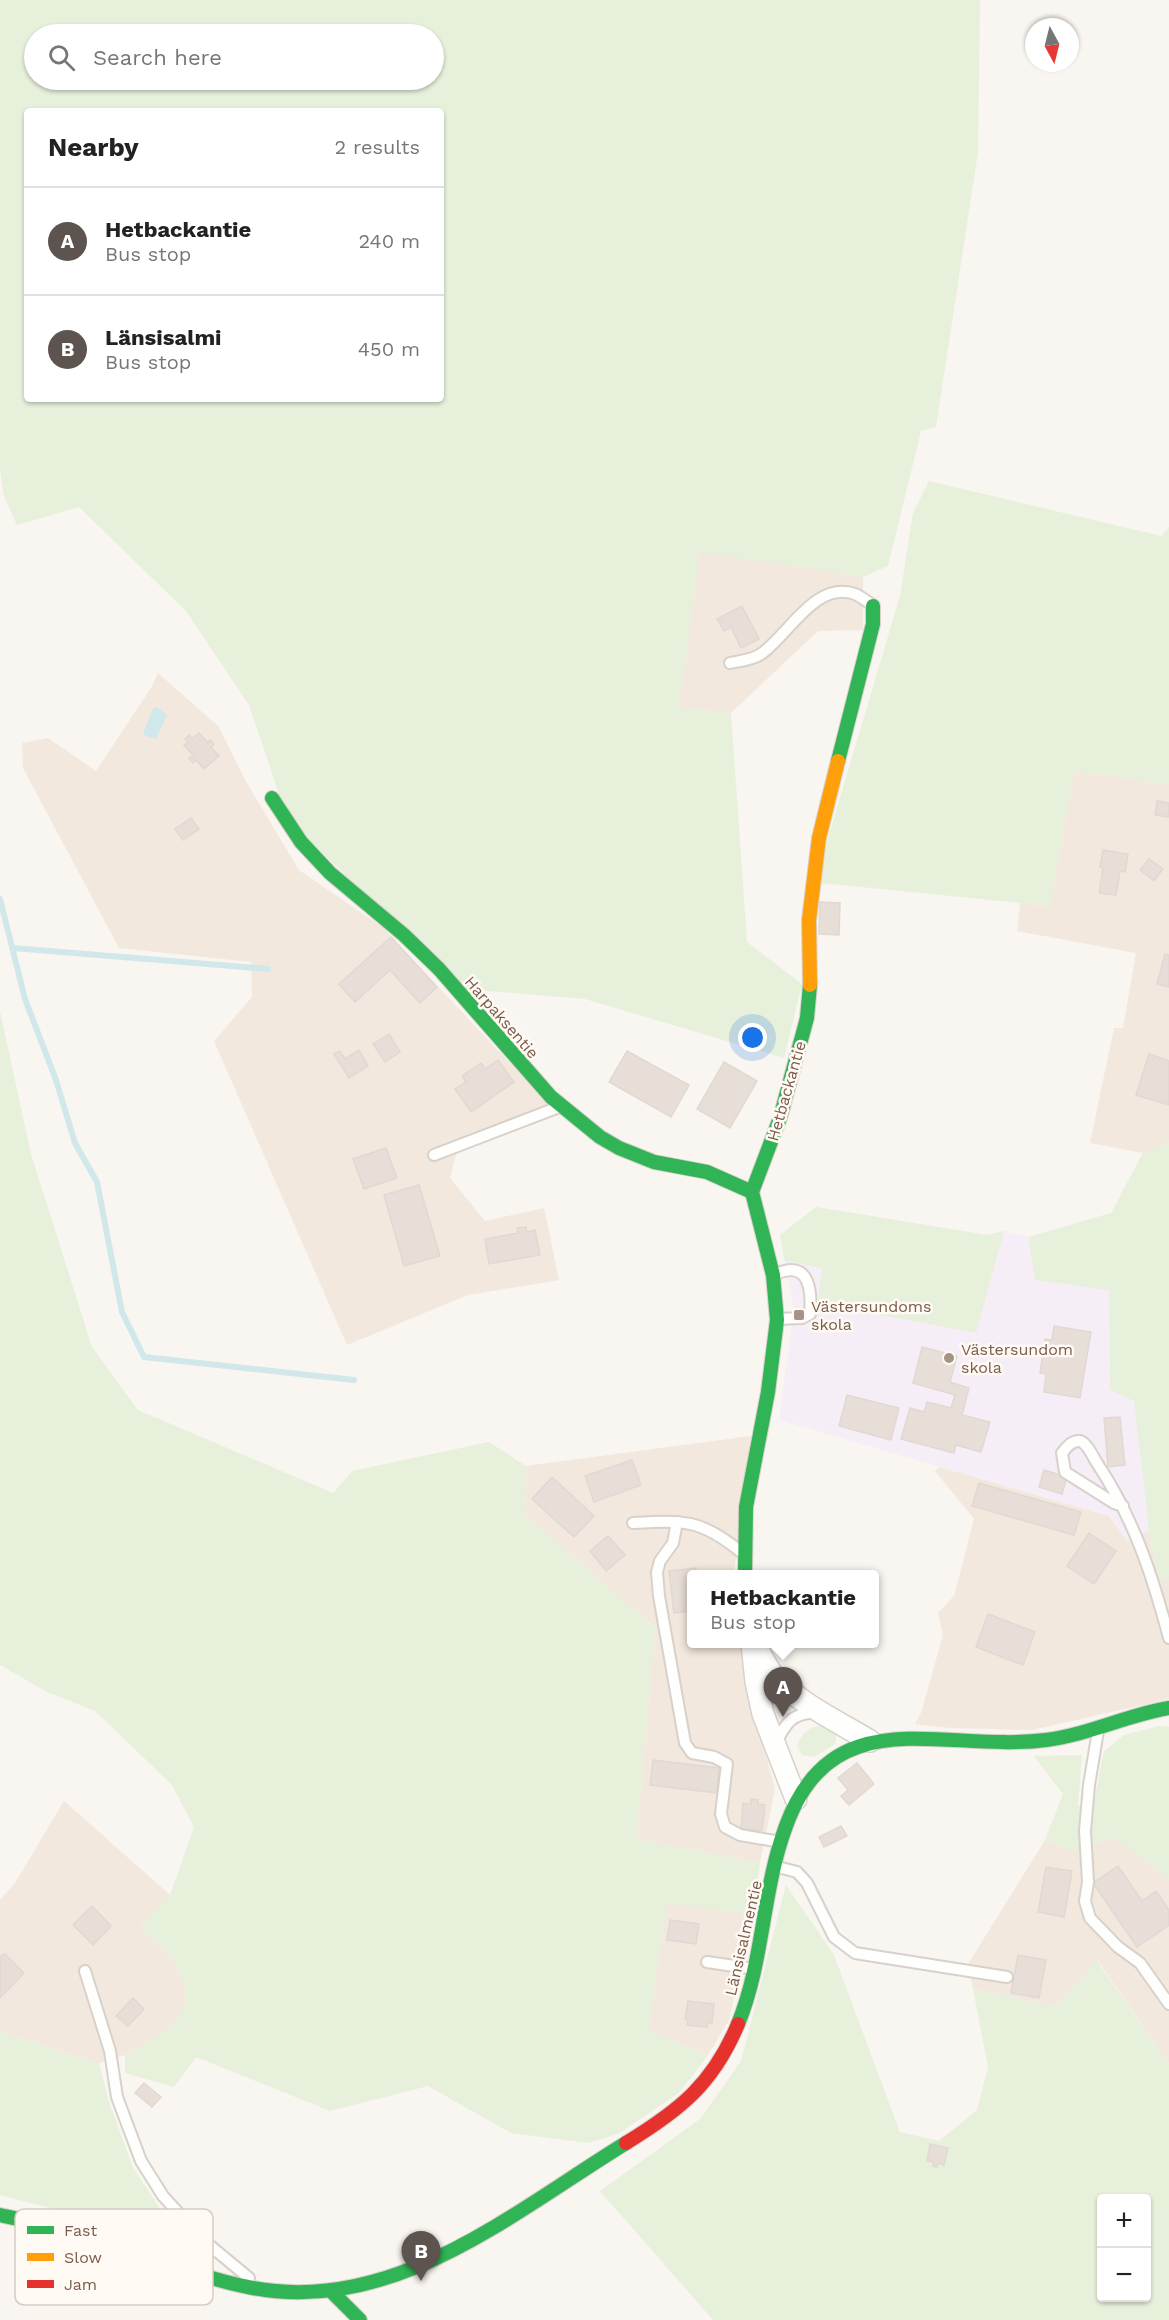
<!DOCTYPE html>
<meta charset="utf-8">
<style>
:root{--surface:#fff;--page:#f2f2f2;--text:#222;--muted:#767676;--line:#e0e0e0;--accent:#5d544f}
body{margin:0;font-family:"Work Sans",sans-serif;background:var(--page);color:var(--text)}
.controls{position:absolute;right:18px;bottom:18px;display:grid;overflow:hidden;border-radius:6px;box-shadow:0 2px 4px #0004}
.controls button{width:54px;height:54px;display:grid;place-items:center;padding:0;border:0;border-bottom:2px solid var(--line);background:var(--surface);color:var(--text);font:30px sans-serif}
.compass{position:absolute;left:1025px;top:18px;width:54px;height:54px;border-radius:50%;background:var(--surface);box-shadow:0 2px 4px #0004;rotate:173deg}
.you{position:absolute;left:753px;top:1038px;width:21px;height:21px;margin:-15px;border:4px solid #fff;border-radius:50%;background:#1a73e8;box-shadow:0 0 0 9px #1a73e833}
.badge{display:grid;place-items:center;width:39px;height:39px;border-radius:50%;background:var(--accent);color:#fff;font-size:20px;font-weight:700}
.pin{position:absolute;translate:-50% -50px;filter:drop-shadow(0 2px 3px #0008)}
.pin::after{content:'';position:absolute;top:32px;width:21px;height:18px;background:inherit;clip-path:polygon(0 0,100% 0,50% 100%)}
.popup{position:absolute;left:687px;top:1570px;width:192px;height:78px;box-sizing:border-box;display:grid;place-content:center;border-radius:6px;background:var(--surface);filter:drop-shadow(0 2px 4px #0005);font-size:20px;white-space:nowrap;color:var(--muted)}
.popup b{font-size:22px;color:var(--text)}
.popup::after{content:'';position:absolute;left:50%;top:100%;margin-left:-12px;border:12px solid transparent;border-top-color:var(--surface)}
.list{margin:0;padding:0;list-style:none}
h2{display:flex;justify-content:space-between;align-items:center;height:78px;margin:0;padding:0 24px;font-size:26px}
h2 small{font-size:20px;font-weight:400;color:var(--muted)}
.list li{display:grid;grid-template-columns:39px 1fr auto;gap:18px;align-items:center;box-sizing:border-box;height:108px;padding:0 24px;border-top:2px solid var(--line)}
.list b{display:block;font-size:22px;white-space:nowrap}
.list p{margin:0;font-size:20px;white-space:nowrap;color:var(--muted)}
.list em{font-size:20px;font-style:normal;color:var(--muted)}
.icon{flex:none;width:33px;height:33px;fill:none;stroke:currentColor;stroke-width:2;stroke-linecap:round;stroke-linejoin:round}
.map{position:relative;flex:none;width:1169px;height:2320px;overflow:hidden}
.search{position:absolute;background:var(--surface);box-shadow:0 2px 4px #0004;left:24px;top:24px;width:420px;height:66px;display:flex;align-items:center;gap:15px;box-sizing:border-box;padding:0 21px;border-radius:33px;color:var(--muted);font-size:22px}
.panel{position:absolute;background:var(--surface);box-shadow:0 2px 4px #0004;left:24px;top:108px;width:420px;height:294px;border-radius:6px}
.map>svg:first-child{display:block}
.residential{fill:#f2e8de}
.education{fill:#f6eef6}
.green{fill:#e7f0db;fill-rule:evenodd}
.water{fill:#d0e8ea}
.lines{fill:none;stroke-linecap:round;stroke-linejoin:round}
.stream{stroke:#d0e8ea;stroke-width:6}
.building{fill:#e6ded7;stroke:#e2d8d2;stroke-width:1.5}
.lane-casing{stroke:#d7d1cb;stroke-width:14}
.street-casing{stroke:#d7d1cb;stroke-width:24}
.fast-casing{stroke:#d9d2cb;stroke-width:16}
.slow-casing{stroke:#d9d2cb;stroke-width:16}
.jam-casing{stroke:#d9d2cb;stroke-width:16}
.lane{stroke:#fefefd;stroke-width:10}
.street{stroke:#fefefd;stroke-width:21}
.fast{stroke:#30b455;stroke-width:14}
.slow{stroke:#ff9f0a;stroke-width:14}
.jam{stroke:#e5322d;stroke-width:14}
.poi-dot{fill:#a69286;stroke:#fffaf3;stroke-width:2}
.labels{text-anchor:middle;stroke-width:5;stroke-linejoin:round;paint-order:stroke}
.street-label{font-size:16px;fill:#7a5c4d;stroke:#fffaf3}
.poi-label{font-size:16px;fill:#7a5c4d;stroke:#fffaf3;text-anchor:start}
.key{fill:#fffaf3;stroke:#d7cbc1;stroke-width:1.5}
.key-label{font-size:16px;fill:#7a5c4d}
</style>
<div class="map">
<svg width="1169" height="2320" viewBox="0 0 1169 2320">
<rect width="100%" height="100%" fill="#f9f5f0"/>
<g class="residential">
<polygon points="699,551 863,577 863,630 818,631 731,713 679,707"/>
<polygon points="158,673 219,727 245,780 299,870 382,927 559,1115 457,1151 450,1178 485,1221 544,1208 559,1280 468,1295 347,1345 214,1041 252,997 251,962 119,948 23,768 22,743 48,738 96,771 151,688"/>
<polygon points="1074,771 1169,784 1169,1143 1143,1153 1090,1143 1114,1028 1123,1028 1136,953 1017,931 1020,903 1050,906"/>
<polygon points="751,1436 734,1574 692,1574 692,1644 745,1644 754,1712 775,1789 760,1863 636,1839 655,1628 524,1514 526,1466"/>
<polygon points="940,1467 1109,1516 1127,1540 1149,1531 1159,1581 1169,1580 1169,1699 1032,1730 950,1728 915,1724 921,1713 943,1635 938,1613 954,1596 974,1519 935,1471"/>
<polygon points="64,1801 170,1895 140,1926 174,1960 184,1982 187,2005 173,2026 125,2055 99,2063 0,2032 0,1900 15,1883"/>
<polygon points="1115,1837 1169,1880 1169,2064 1098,1961 1056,2007 973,1989 968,1964 1045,1840 1074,1851"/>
<polygon points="666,1903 753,1914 729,2020 708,2055 648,2032"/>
</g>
<polygon class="education" points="816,1207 987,1235 1004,1231 1028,1237 1035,1280 1109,1289 1110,1390 1134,1401 1149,1531 1127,1541 1109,1516 779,1420 794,1309 780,1235"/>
<g class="green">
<path d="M0 0H980L978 152 936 427 921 431 888 566 863 577 699 552 679 707 731 713 747 942 802 984 784 1058 585 999 465 989 306 837 280 797 249 705 186 611 79 507 17 525 4 496 0 470ZM34 34H434V80H34ZM27 111H441V399H27Z"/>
<polygon points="929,481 1161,536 1169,527 1169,784 1074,771 1050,906 821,883 828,838 900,596 913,513"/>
<polygon points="0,1011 31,1154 92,1347 138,1410 333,1493 352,1471 489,1442 526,1466 524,1514 655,1628 636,1839 760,1863 753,1914 666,1904 648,2032 708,2055 679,2093 618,2134 588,2143 511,2133 428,2086 330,2111 196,2057 174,2087 125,2073 125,2055 173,2026 187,2005 184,1982 174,1960 140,1926 170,1895 194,1827 172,1785 95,1711 47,1692 0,1665"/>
<polygon points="1169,1143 1169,1580 1159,1582 1149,1531 1134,1401 1110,1390 1109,1290 1035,1280 1028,1237 1111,1213 1143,1153"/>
<polygon points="816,1207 987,1235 1004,1231 976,1333 818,1303 822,1268 785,1261 780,1235"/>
<path d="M823 1725 837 1732 835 1744 814 1757 802 1755 797 1746C801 1733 810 1727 823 1725Z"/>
<polygon points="1159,1726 1169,1727 1169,1880 1115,1837 1074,1851 1045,1840 1063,1794 1034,1756 1082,1755 1078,1806 1093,1806 1104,1751 1124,1735"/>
<path d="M786 1885 834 1955 900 2132 939 2141 977 2110 988 2067 973 1989 1056 2007 1097 1961 1169 2064V2320H713L600 2191 700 2119 741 2061ZM1102 2198H1146V2298H1102Z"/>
<polygon points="0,2032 99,2063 108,2099 133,2168 157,2204 173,2240 0,2195"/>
</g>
<polygon class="water" points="154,707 158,708 167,715 156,739 144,735 144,730"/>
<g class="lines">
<g class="stream">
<polyline points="0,899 25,999 56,1080 75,1143 97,1182 122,1312 144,1357 354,1380"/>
<polyline points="13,948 268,969"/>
</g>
</g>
<g class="building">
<polygon points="742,606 759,639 741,648 731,627 724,631 717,619"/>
<polygon points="199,733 208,743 210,740 214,744 211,747 219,756 204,769 196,760 193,763 189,758 193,755 184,745 188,743 185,739 189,735 192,739"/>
<polygon points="1157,801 1169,803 1169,817 1155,815"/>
<polygon points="191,818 199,829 183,840 175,829"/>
<polygon points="1103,850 1128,854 1125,872 1120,871 1116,895 1099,893 1103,868 1100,867"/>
<polygon points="1149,859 1163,869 1154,881 1140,870"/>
<polygon points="820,902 840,903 839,935 819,934"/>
<polygon points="391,937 437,987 420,1003 390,970 355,1002 339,984"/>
<polygon points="1165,954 1169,955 1169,987 1157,984"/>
<polygon points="389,1034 400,1052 385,1062 373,1044"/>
<polygon points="359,1050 368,1066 349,1078 334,1054 340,1051 345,1059"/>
<polygon points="627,1051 689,1085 671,1117 609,1082"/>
<polygon points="1149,1054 1169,1061 1169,1105 1136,1095"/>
<polygon points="498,1060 514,1082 471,1112 455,1089 466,1082 462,1076 481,1063 485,1069"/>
<polygon points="724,1062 757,1081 730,1128 697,1109"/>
<polygon points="386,1148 397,1178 364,1189 353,1159"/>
<polygon points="419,1185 440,1256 404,1266 384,1195"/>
<polygon points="526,1227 527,1232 535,1230 540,1255 489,1264 485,1239 518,1233 517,1228"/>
<polygon points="1054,1326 1091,1332 1080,1398 1044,1392 1046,1374 1040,1373 1045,1339 1052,1340"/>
<polygon points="922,1347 957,1356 950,1382 969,1388 962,1415 990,1422 981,1452 956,1445 954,1453 901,1439 910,1408 924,1412 927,1402 951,1408 955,1395 913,1383"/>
<polygon points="847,1395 899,1408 891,1440 839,1426"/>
<polygon points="1120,1417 1125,1465 1108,1467 1104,1418"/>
<polygon points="632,1460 641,1485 594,1502 585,1476"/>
<polygon points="1044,1470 1067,1477 1062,1494 1039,1487"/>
<polygon points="552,1477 594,1516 574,1537 532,1499"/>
<polygon points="979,1483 1081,1512 1074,1535 972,1506"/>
<polygon points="1089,1533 1116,1551 1094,1584 1067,1566"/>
<polygon points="608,1536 625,1555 606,1571 590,1551"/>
<polygon points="696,1568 696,1574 692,1574 692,1611 674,1613 669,1571"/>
<polygon points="988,1614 1035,1632 1023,1665 976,1647"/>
<polygon points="653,1760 719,1768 717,1793 650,1785"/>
<polygon points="857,1763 874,1784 849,1805 841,1796 848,1790 838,1778"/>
<polygon points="751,1799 758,1800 758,1804 765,1805 762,1831 741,1829 743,1803 751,1804"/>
<polygon points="841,1826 847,1836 824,1847 819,1837"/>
<polygon points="1118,1866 1142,1901 1156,1891 1169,1910 1169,1925 1137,1947 1093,1883"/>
<polygon points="1046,1867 1072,1871 1064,1917 1038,1912"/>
<polygon points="92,1906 111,1926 93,1945 73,1925"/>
<polygon points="670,1920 699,1924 696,1944 667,1940"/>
<polygon points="5,1954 24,1973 0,1998 0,1957"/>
<polygon points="1018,1955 1046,1960 1039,1998 1011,1993"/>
<polygon points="133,1998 144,2009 128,2026 116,2016"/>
<polygon points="688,2001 714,2004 712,2023 708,2022 707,2027 687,2025 688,2020 685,2019"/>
<polygon points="144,2083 161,2097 152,2107 135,2093"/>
<polygon points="930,2144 948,2148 944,2165 938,2163 937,2167 933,2166 934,2162 927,2161"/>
</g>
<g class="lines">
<defs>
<g id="lane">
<path d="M730 663C740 661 752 660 761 654 788 636 815 580 855 594 860 596 866 601 871 604"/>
<polyline points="434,1155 559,1107"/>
<path d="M776 1274C809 1259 812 1290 810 1314L802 1318 777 1319"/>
<path d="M1123 1506 1114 1503 1065 1472 1062 1453C1067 1447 1072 1440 1080 1441 1087 1443 1093 1457 1097 1463 1134 1519 1152 1574 1169 1638"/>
<polyline points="677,1522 673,1543 660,1561 657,1572 659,1596 685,1743 692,1753 714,1757 727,1764 721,1814 725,1827 740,1835 781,1842"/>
<path d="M633 1523C683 1520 701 1519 741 1552"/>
<polyline points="1098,1731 1089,1785 1085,1831 1088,1882 1085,1901 1090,1918 1118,1947 1140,1963 1169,2004"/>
<path d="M776 1743C786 1722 792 1714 815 1712"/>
<polyline points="778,1867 797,1872 807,1883 834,1937 855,1953 1007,1977"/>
<polyline points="707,1962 755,1969"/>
<polyline points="85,1971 110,2051 117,2097 141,2161 163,2196 202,2239 249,2278"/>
</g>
<g id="street">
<polyline points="752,1644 756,1682 763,1714 796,1799"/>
<path d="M755 1644C761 1654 766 1667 774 1676 800 1704 837 1721 870 1741"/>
</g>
<g id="fast">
<polyline points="838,761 873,624 873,606"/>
<polyline points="272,798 301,842 330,873 404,935 439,969 551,1097 600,1137 619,1148 654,1162 707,1172 752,1192"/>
<polyline points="745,1574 746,1507 768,1392 777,1320 773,1275 752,1192 780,1118 807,1018 810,985"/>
<path d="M738 2024C764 1961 762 1890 786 1826 833 1697 944 1753 1046 1740 1088 1735 1127 1715 1169 1708"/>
<path d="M0 2215C37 2223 74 2230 110 2242 156 2257 200 2278 248 2287 391 2317 512 2213 626 2143"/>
<polyline points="331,2291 360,2320"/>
</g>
<polyline id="slow" points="810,985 809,920 819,838 838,761"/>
<path id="jam" d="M626 2143C680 2110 713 2084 738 2024"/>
</defs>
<use href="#lane" class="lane-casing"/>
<use href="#street" class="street-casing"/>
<use href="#fast" class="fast-casing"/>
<use href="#slow" class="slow-casing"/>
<use href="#jam" class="jam-casing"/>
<use href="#lane" class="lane"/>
<use href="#street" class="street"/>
<use href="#fast" class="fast"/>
<use href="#slow" class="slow"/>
<use href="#jam" class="jam"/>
</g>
<g class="poi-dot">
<rect x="793" y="1309" width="12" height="12" rx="3"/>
<circle cx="949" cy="1358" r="6"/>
</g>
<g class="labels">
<g class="street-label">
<text transform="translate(502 1017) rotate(49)" y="6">Harpaksentie</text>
<text transform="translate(786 1091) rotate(-74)" y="6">Hetbackantie</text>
<text transform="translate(743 1938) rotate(-77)" y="6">Länsisalmentie</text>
</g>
<g class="poi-label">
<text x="811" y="1312">Västersundoms<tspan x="811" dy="18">skola</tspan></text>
<text x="961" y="1355">Västersundom<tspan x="961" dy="18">skola</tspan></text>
</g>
</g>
<rect x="15" y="2209" width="198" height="96" rx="9" class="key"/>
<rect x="27" y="2226" width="27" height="8" fill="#30b455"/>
<rect x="27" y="2253" width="27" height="8" fill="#ff9f0a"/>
<rect x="27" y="2280" width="27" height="8" fill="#e5322d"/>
<g class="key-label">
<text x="64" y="2236">Fast</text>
<text x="64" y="2263">Slow</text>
<text x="64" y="2290">Jam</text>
</g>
</svg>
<div class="controls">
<button>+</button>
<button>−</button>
</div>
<svg class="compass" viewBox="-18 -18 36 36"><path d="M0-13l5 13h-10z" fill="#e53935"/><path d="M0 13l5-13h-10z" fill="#767676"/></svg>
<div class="you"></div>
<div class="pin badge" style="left:783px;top:1717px">A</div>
<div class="popup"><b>Hetbackantie</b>Bus stop</div>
<div class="pin badge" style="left:421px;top:2281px">B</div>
<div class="search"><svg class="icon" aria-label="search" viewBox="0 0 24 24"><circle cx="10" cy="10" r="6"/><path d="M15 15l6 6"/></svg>Search here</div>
<section class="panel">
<h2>Nearby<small>2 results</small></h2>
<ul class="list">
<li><span class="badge">A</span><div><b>Hetbackantie</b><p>Bus stop</p></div><em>240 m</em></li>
<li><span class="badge">B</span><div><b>Länsisalmi</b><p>Bus stop</p></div><em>450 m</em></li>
</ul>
</section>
</div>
